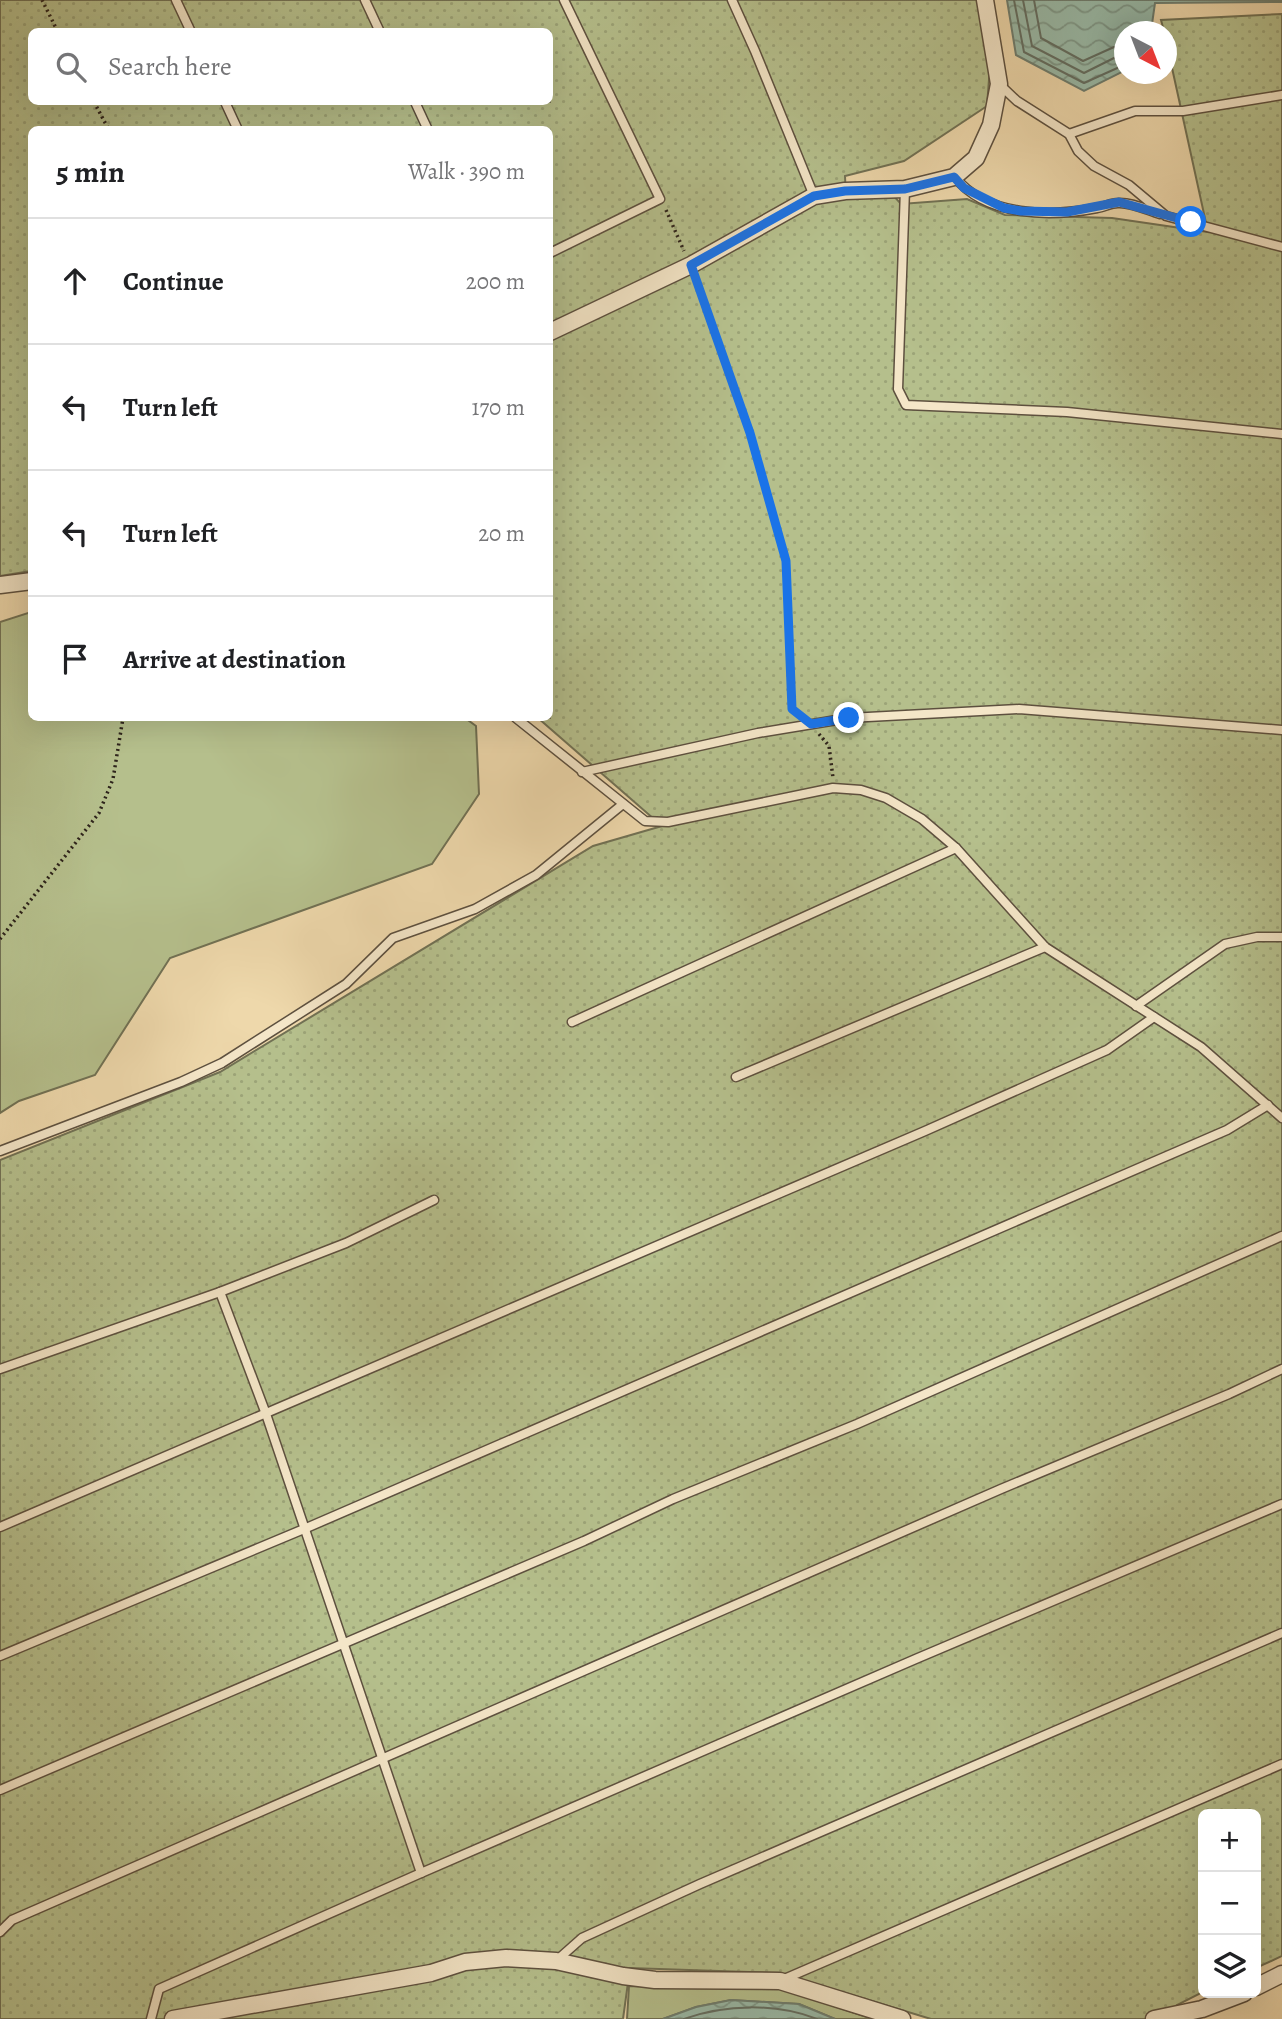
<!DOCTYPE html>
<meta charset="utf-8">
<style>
:root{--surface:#fff;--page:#f6f6f6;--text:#202124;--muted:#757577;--line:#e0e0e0}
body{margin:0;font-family:Alegreya,serif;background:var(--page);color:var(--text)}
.controls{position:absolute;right:21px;bottom:21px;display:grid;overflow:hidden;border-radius:10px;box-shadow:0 7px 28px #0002}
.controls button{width:63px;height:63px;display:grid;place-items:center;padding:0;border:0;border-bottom:2px solid var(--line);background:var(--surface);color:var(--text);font:35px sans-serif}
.compass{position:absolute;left:1114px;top:21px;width:63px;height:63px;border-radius:50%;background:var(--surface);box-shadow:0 7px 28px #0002;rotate:138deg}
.stop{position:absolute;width:21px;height:21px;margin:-16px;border:5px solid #1a73e8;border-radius:50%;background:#fff}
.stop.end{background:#1a73e8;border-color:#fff;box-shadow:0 2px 7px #0008}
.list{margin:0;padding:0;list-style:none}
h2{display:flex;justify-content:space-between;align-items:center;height:91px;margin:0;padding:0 28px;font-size:30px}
h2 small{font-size:23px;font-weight:400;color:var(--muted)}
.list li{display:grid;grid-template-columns:46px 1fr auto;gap:21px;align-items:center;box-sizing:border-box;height:126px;padding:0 28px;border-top:2px solid var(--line)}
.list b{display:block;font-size:26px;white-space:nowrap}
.list em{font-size:23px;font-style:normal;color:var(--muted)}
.icon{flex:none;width:38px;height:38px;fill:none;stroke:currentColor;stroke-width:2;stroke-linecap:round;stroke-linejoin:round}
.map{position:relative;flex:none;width:1282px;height:2019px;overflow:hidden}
.search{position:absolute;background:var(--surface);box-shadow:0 7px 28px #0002;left:28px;top:28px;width:525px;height:77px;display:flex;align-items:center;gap:18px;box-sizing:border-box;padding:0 24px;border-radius:10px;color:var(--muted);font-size:26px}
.panel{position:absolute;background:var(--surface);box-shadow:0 7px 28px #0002;left:28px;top:126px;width:525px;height:595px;border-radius:10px}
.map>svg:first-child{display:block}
.grass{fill:#b5bf8c;stroke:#717154;stroke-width:2}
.park{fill:url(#park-dots);stroke:#717154;stroke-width:2;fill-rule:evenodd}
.water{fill:url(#water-waves);stroke:#6e7e70;stroke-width:2}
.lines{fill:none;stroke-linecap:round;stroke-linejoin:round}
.shore{stroke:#636e62;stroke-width:2}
.service-casing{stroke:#5d503f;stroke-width:11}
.minor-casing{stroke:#5d503f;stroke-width:19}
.path{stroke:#2d231b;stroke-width:3.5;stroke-dasharray:2 3.5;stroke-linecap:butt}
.service{stroke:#f4e6c8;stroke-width:8}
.minor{stroke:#f4e6c8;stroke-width:16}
.route{stroke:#1a73e8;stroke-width:9}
</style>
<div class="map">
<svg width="1282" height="2019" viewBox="0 0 1282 2019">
<defs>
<pattern id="park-dots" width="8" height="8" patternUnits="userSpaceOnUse" patternTransform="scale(1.75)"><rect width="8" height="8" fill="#b5bf8c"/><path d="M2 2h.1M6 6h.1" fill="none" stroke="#9ca478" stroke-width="1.8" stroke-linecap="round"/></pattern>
<pattern id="water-waves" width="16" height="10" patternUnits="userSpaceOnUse" patternTransform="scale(1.75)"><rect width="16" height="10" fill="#99baa8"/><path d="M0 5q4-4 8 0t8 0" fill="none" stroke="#7d9788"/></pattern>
</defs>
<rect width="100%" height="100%" fill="#eed8ab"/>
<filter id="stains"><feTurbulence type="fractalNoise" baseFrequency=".00286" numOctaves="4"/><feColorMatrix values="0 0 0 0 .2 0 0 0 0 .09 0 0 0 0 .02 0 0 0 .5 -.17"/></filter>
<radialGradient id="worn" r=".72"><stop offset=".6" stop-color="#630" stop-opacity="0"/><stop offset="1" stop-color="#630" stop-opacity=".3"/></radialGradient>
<g class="grass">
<polygon points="31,612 32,718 465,718 476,726 479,794 432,864 170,958 95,1075 19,1101 0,1113 0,622"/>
<polygon points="629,1986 779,1988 873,2019 835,2019 799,2004 731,2000 696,2007 663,2019 627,2019"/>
</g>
<path class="park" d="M0 0H978L990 66 987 106 904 161 845 176 846 199 892 194 901 204 967 199 1005 215 1112 218 1208 232 1167 45 1166 32 1164 31 1161 20 1282 14V1956L1256 1968V1814H1203V1992L1177 2005 1179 2019H931L780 1973 630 1968 623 2019H0V1160L220 1072 593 846 662 826 538 718H550V130H32L31 571 0 576ZM32 32H550V102H32Z"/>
<g class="water">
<polygon points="1007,0 1282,0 1282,2 1155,3 1151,31 1124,32 1124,71 1084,91 1016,55"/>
<polygon points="731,2000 799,2004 835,2019 663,2019 696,2007"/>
</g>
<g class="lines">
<g class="shore">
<polyline points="1014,0 1024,52 1084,83 1124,65"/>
<polyline points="1023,0 1032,46 1084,73 1116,57 1124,56"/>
<polyline points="1034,0 1041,38 1083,61 1114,47 1124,46"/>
<path d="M684 2019C725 2004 776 2003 817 2019"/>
</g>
<defs>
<g id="service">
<polyline points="176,0 191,32"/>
<polyline points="365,0 380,32"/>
<polyline points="732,0 755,51 814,196"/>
<polyline points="999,84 1017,101 1069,134 1078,151 1094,166 1129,185 1166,216 1282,247"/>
<polyline points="225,102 238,130"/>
<polyline points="415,102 428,130"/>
<polyline points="1069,134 1135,111 1183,111 1282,95"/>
<path d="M955 177C986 217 1051 217 1097 208 1104 207 1111 203 1118 203 1131 202 1147 210 1160 214"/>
<polyline points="905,189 898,389 906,405 1067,412 1282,434"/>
<polyline points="550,253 660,199 564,0"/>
<polyline points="516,718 645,821 668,822 833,788 861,790 886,798 922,819 956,848 1045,947 1201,1047 1282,1118"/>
<polyline points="582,772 758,733 849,718 1019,709 1282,730"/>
<polyline points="1136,1006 1225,944 1257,937 1282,937"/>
<polyline points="572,1022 956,848"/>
<polyline points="736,1077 1045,947"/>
<polyline points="0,1151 181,1082 222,1063 346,984 393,938 475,909 536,875 623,804"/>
<polyline points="220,1292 266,1414 421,1873"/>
<polyline points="0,1369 220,1292 346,1243 434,1200"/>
<polyline points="0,1527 925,1131 1107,1050 1154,1017"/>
<polyline points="0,1656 304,1529 1227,1130 1268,1105"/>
<polyline points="0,1790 584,1541 673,1499 857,1424 1282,1236"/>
<polyline points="0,1932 12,1920 1001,1489 1229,1394 1282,1369"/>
<polyline points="556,1961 582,1938 700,1884 1282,1633"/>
<polyline points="782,1980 1282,1764"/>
<polyline points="151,2019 159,1989 421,1873 918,1658 1282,1504"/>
</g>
<g id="minor">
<polyline points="550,332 691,265 814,196 845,191 905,189 954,177 976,158 991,125 999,84 985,0"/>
<polyline points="0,585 32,581"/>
<polyline points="1256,1987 1282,1974"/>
<polyline points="173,2019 431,1973 465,1962 506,1958 556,1961 623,1976 655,1980 780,1981 902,2019"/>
<polyline points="1154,2019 1202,2009 1244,1993"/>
</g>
</defs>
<use href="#service" class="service-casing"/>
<use href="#minor" class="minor-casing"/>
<g class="path">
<polyline points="42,0 58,32"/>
<polyline points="94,102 109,130"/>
<polyline points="666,210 684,251"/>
<polyline points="696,281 750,433 786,561 792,709 798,714"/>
<polyline points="819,734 829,746 833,778"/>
<polyline points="0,939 99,813 113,779 123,718"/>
</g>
<use href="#service" class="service"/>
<use href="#minor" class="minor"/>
</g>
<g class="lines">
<polyline class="route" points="849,718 811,724 792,709 786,561 750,433 691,265 814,196 845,191 905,189 954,177 964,188 1004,208 1021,211 1067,212 1119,202 1191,222"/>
</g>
<rect width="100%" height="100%" filter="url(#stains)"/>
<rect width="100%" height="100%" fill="url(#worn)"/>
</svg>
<div class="controls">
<button>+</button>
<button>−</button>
<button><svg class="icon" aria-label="layers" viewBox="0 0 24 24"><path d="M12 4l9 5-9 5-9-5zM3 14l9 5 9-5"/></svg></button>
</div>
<svg class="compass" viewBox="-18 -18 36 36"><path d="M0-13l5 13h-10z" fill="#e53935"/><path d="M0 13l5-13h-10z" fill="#757577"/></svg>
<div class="stop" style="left:1191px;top:222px"></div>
<div class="stop end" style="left:849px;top:718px"></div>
<div class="search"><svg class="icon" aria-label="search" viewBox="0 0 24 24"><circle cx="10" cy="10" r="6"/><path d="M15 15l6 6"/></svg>Search here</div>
<section class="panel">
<h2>5 min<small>Walk · 390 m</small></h2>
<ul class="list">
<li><svg class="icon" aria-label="ahead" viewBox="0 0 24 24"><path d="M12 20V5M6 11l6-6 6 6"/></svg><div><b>Continue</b></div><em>200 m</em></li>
<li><svg class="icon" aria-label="left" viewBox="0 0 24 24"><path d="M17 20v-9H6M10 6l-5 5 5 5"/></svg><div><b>Turn left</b></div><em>170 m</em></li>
<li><svg class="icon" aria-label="left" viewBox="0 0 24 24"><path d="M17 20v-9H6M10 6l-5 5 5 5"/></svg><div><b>Turn left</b></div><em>20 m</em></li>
<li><svg class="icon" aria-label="arrive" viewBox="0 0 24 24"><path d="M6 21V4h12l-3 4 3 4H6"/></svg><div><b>Arrive at destination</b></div></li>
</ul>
</section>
</div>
